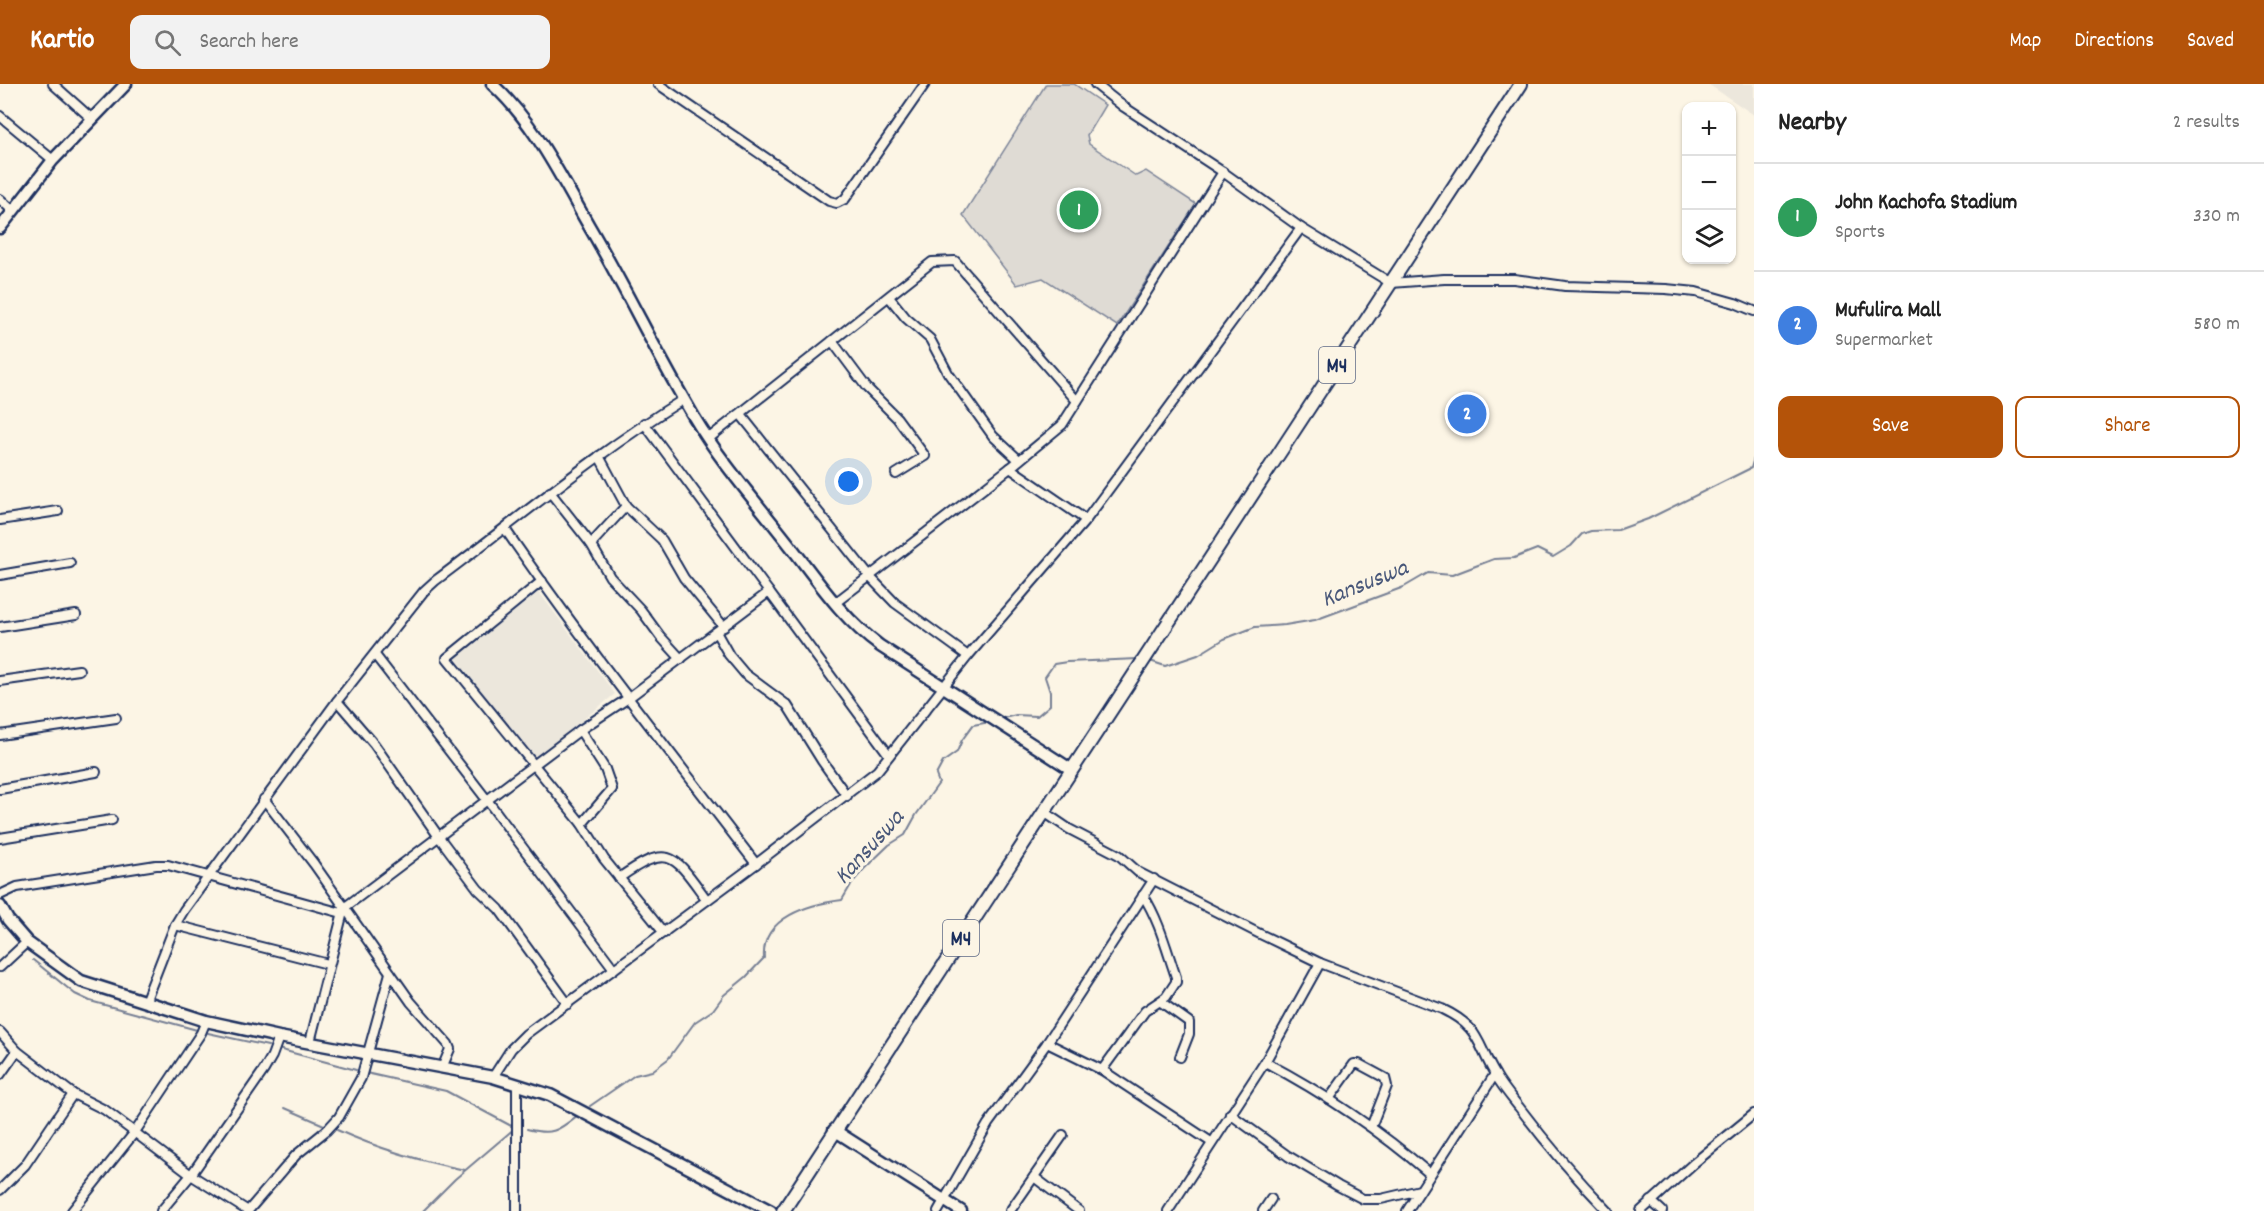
<!DOCTYPE html>
<meta charset="utf-8">
<style>
:root{--surface:#fff;--page:#f2f2f2;--text:#222;--muted:#767676;--line:#e0e0e0;--accent:#b45309}
body{margin:0;font-family:Dekko,sans-serif;background:var(--page);color:var(--text)}
.controls{position:absolute;right:18px;top:18px;display:grid;overflow:hidden;border-radius:12px;box-shadow:0 2px 4px #0004}
.controls button{width:54px;height:54px;display:grid;place-items:center;padding:0;border:0;border-bottom:2px solid var(--line);background:var(--surface);color:var(--text);font:30px sans-serif}
.you{position:absolute;left:849px;top:398px;width:21px;height:21px;margin:-15px;border:4px solid #fff;border-radius:50%;background:#1a73e8;box-shadow:0 0 0 9px #1a73e833}
.badge{display:grid;place-items:center;width:39px;height:39px;border-radius:50%;background:var(--accent);color:#fff;font-size:20px;font-weight:700}
.pin{position:absolute;translate:-50% -50%;border:3px solid #fff;box-shadow:0 2px 6px #0006}
.list{margin:0;padding:0;list-style:none}
h2{display:flex;justify-content:space-between;align-items:center;height:78px;margin:0;padding:0 24px;font-size:26px}
h2 small{font-size:20px;font-weight:400;color:var(--muted)}
.list li{display:grid;grid-template-columns:39px 1fr auto;gap:18px;align-items:center;box-sizing:border-box;height:108px;padding:0 24px;border-top:2px solid var(--line)}
.list b{display:block;font-size:22px;white-space:nowrap}
.list p{margin:0;font-size:20px;white-space:nowrap;color:var(--muted)}
.list em{font-size:20px;font-style:normal;color:var(--muted)}
.actions{display:flex;gap:12px;padding:18px 24px}
.actions a{flex:1;padding:14px 0;border:2px solid var(--accent);border-radius:12px;text-align:center;font-size:21px;color:var(--accent)}
.actions .main{background:var(--accent);color:#fff}
.icon{flex:none;width:33px;height:33px;fill:none;stroke:currentColor;stroke-width:2;stroke-linecap:round;stroke-linejoin:round}
.map{position:relative;flex:none;width:1754px;height:1127px;overflow:hidden}
header{display:flex;align-items:center;gap:36px;box-sizing:border-box;height:84px;padding:0 30px;background:var(--accent);color:#fff}
header strong{font-size:28px}
nav{display:flex;gap:33px;margin-inline-start:auto;font-size:21px}
.search{width:420px;height:54px;background:var(--page);display:flex;align-items:center;gap:15px;box-sizing:border-box;padding:0 21px;border-radius:12px;color:var(--muted);font-size:22px}
main{display:flex}
aside{flex:1;background:var(--surface)}
.map>svg:first-child{display:block}
.built{fill:#ece7dc}
.green{fill:#dfdbd4;stroke:#7d8599;stroke-width:1.5}
.lines{fill:none;stroke-linecap:round;stroke-linejoin:round}
.stream{stroke:#767f94;stroke-width:2}
.street-casing{stroke:#1b2f5e;stroke-width:12}
.secondary-casing{stroke:#1b2f5e;stroke-width:15}
.primary-casing{stroke:#1b2f5e;stroke-width:16}
.street{stroke:#fcf5e5;stroke-width:8}
.secondary{stroke:#fcf5e5;stroke-width:10}
.primary{stroke:#fcf5e5;stroke-width:12}
.labels{text-anchor:middle;stroke-width:6;stroke-linejoin:round;paint-order:stroke}
.shield{fill:#fcf5e5;stroke:#5e6a86;stroke-width:1.5}
.shield-label{font-size:21px;font-weight:bold;fill:#1b2f5e}
.water-label{font-size:24px;font-style:italic;fill:#485779;stroke:#fcf5e5}
</style>
<header>
<strong>Kartio</strong>
<div class="search"><svg class="icon" aria-label="search" viewBox="0 0 24 24"><circle cx="10" cy="10" r="6"/><path d="M15 15l6 6"/></svg>Search here</div>
<nav><a>Map</a><a>Directions</a><a>Saved</a></nav>
</header>
<main>
<div class="map">
<svg width="1754" height="1127" viewBox="0 0 1754 1127">
<rect width="100%" height="100%" fill="#fcf5e5"/>
<filter id="ink" filterUnits="userSpaceOnUse"><feTurbulence type="fractalNoise" baseFrequency=".0167" numOctaves="2"/><feDisplacementMap in="SourceGraphic" scale="12" xChannelSelector="R" yChannelSelector="G"/><feConvolveMatrix kernelMatrix="1 2 1 2 8 2 1 2 1" color-interpolation-filters="sRGB"/></filter>
<g filter="url(#ink)">
<g class="built">
<polygon points="1708,0 1754,0 1754,31"/>
<polygon points="539,508 615,610 534,675 455,573"/>
</g>
<polygon class="green" points="1046,0 1074,0 1105,21 1087,51 1089,60 1136,92 1146,87 1196,120 1117,242 1043,194 1017,201 963,131"/>
<g class="lines">
<g class="stream">
<polyline points="1150,577 1165,582 1198,571 1224,555 1255,543 1285,541 1315,536 1404,503 1428,489 1452,491 1494,475 1514,474 1537,465 1553,473 1571,462 1582,450 1591,447 1618,446 1648,435 1751,384 1754,374"/>
<polyline points="1004,634 1016,631 1037,632 1050,621 1050,608 1045,593 1054,580 1067,578 1138,575"/>
<polyline points="33,876 75,910 90,917 197,946"/>
<polyline points="208,949 268,962"/>
<polyline points="278,965 356,986"/>
<polyline points="366,989 446,1007 515,1044 455,1095 423,1127"/>
<path d="M590 1022 635 991 652 987 668 975 695 938 713 926 724 911 746 893 764 874C761 833 810 820 842 816L852 799 864 785 889 761 905 751 916 731 939 699 936 691 943 678 957 668 962 656 973 641 990 638"/>
<polyline points="285,1024 324,1041"/>
<path d="M527 1045C553 1052 559 1046 578 1031"/>
<path d="M337 1046C379 1065 420 1077 465 1086"/>
</g>
<defs>
<g id="street">
<polyline points="53,0 91,34"/>
<polyline points="658,0 829,117 837,119 845,115 925,0"/>
<polyline points="1095,0 1124,23 1223,88 1301,144 1391,199 1444,195 1514,195 1565,202 1666,205 1696,208 1735,219 1754,227"/>
<polyline points="0,32 53,76"/>
<polyline points="0,115 13,127"/>
<polyline points="889,213 906,234 930,255 948,289 993,352 1019,376"/>
<polyline points="832,257 867,304 897,334 925,372 896,390"/>
<polyline points="741,331 870,493 895,519 968,572"/>
<polyline points="644,339 769,508"/>
<polyline points="708,355 932,178 955,177 1077,317"/>
<polyline points="599,372 626,422 662,456 684,494 724,543"/>
<polyline points="1010,384 1086,436"/>
<polyline points="550,408 591,460 610,493 641,526 660,552 681,575"/>
<polyline points="0,436 58,427"/>
<path d="M505 445C584 560 671 669 756 780"/>
<polyline points="591,460 626,422"/>
<polyline points="0,491 70,479"/>
<polyline points="542,497 447,574 582,740 604,775 664,849"/>
<polyline points="835,519 1010,384 1062,341 1223,88"/>
<polyline points="0,543 76,531"/>
<polyline points="716,548 729,571 745,590 787,621 822,677 847,712"/>
<polyline points="375,571 487,716 614,885"/>
<polyline points="0,597 79,586"/>
<polyline points="337,617 374,660 439,753 478,805 499,825 568,920"/>
<polyline points="580,646 605,685 612,705 582,740"/>
<polyline points="0,651 116,634"/>
<polyline points="0,705 96,688"/>
<polyline points="264,715 314,780 411,918 448,960 450,965 442,984"/>
<path d="M1044 728 1069 745 1119 771 1138 788 1258 849 1320 879 1442 925C1480 943 1476 958 1495 990 1501 1001 1511 1013 1519 1023 1547 1060 1576 1094 1608 1127"/>
<polyline points="0,754 112,736"/>
<path d="M619 794C670 758 674 771 707 816"/>
<polyline points="0,811 17,803 156,781 168,781 342,829"/>
<polyline points="175,841 328,880"/>
<polyline points="0,883 27,858"/>
<path d="M145 918 175 841 184 826 337 617 424 507 435 497C517 436 596 369 684 315"/>
<polyline points="1161,918 1189,938 1189,950 1180,973"/>
<polyline points="0,948 17,967 73,1010 105,1026 191,1091 248,1127 296,1071 327,1046 339,1033 361,994 390,889"/>
<polyline points="310,958 344,824 580,646 627,615 769,508 889,671"/>
<polyline points="1047,959 1102,986 1211,1058"/>
<path d="M1265 978C1324 1009 1379 1046 1430 1090"/>
<path d="M1102 986 1145 927 1166 913 1176 898V893C1166 864 1159 836 1143 811"/>
<polyline points="0,991 17,967"/>
<polyline points="493,993 511,965 526,950 756,780 877,687 968,572 1086,436 1301,144"/>
<polyline points="1329,1015 1354,980 1359,980 1385,994 1387,1002 1371,1043"/>
<polyline points="1230,1030 1288,1072 1338,1102 1363,1115 1381,1115 1420,1106"/>
<polyline points="1034,1093 1079,1127"/>
<polyline points="0,1106 25,1081 73,1010"/>
<polyline points="1651,1117 1662,1127"/>
<polyline points="72,1127 135,1048 201,949 206,937"/>
<polyline points="161,1127 191,1091 264,986 272,972 279,953"/>
<polyline points="517,1127 517,1000"/>
<polyline points="938,1127 988,1040 1047,959 1154,795"/>
<polyline points="1010,1127 1063,1051"/>
<polyline points="1168,1127 1265,978 1320,879"/>
<polyline points="1263,1127 1271,1115"/>
<polyline points="1407,1127 1495,990"/>
<polyline points="1641,1127 1694,1079 1754,1030"/>
</g>
<g id="secondary">
<path d="M492 0C535 39 560 92 589 142 626 205 657 271 694 333 722 380 759 421 792 464 819 499 844 536 880 562L1072 686"/>
<polyline points="0,144 53,76 126,0"/>
<polyline points="0,822 8,836 27,858 81,897 206,937 279,953 493,993 550,1011 771,1127"/>
<polyline points="834,1046 961,1127"/>
</g>
<polyline id="primary" points="783,1127 1521,0"/>
</defs>
<use href="#street" class="street-casing"/>
<use href="#secondary" class="secondary-casing"/>
<use href="#primary" class="primary-casing"/>
<use href="#street" class="street"/>
<use href="#secondary" class="secondary"/>
<use href="#primary" class="primary"/>
</g>
</g>
<g class="labels">
<g class="shield">
<rect x="1319" y="263" width="36" height="36" rx="4.5"/>
<rect x="943" y="836" width="36" height="36" rx="4.5"/>
</g>
<g class="shield-label">
<text x="1337" y="288">M4</text>
<text x="961" y="861">M4</text>
</g>
<g class="water-label">
<text transform="translate(1364 498) rotate(-22)" y="8">Kansuswa</text>
<text transform="translate(868 762) rotate(-48)" y="8">Kansuswa</text>
</g>
</g>
</svg>
<div class="controls">
<button>+</button>
<button>−</button>
<button><svg class="icon" aria-label="layers" viewBox="0 0 24 24"><path d="M12 4l9 5-9 5-9-5zM3 14l9 5 9-5"/></svg></button>
</div>
<div class="you"></div>
<div class="pin badge" style="left:1079px;top:126px;background:#2e9e5b">1</div>
<div class="pin badge" style="left:1467px;top:330px;background:#3f7fe0">2</div>
</div>
<aside>
<h2>Nearby<small>2 results</small></h2>
<ul class="list">
<li><span class="badge" style="background:#2e9e5b">1</span><div><b>John Kachofa Stadium</b><p>Sports</p></div><em>330 m</em></li>
<li><span class="badge" style="background:#3f7fe0">2</span><div><b>Mufulira Mall</b><p>Supermarket</p></div><em>580 m</em></li>
</ul>
<div class="actions"><a class="main">Save</a><a>Share</a></div>
</aside>
</main>
